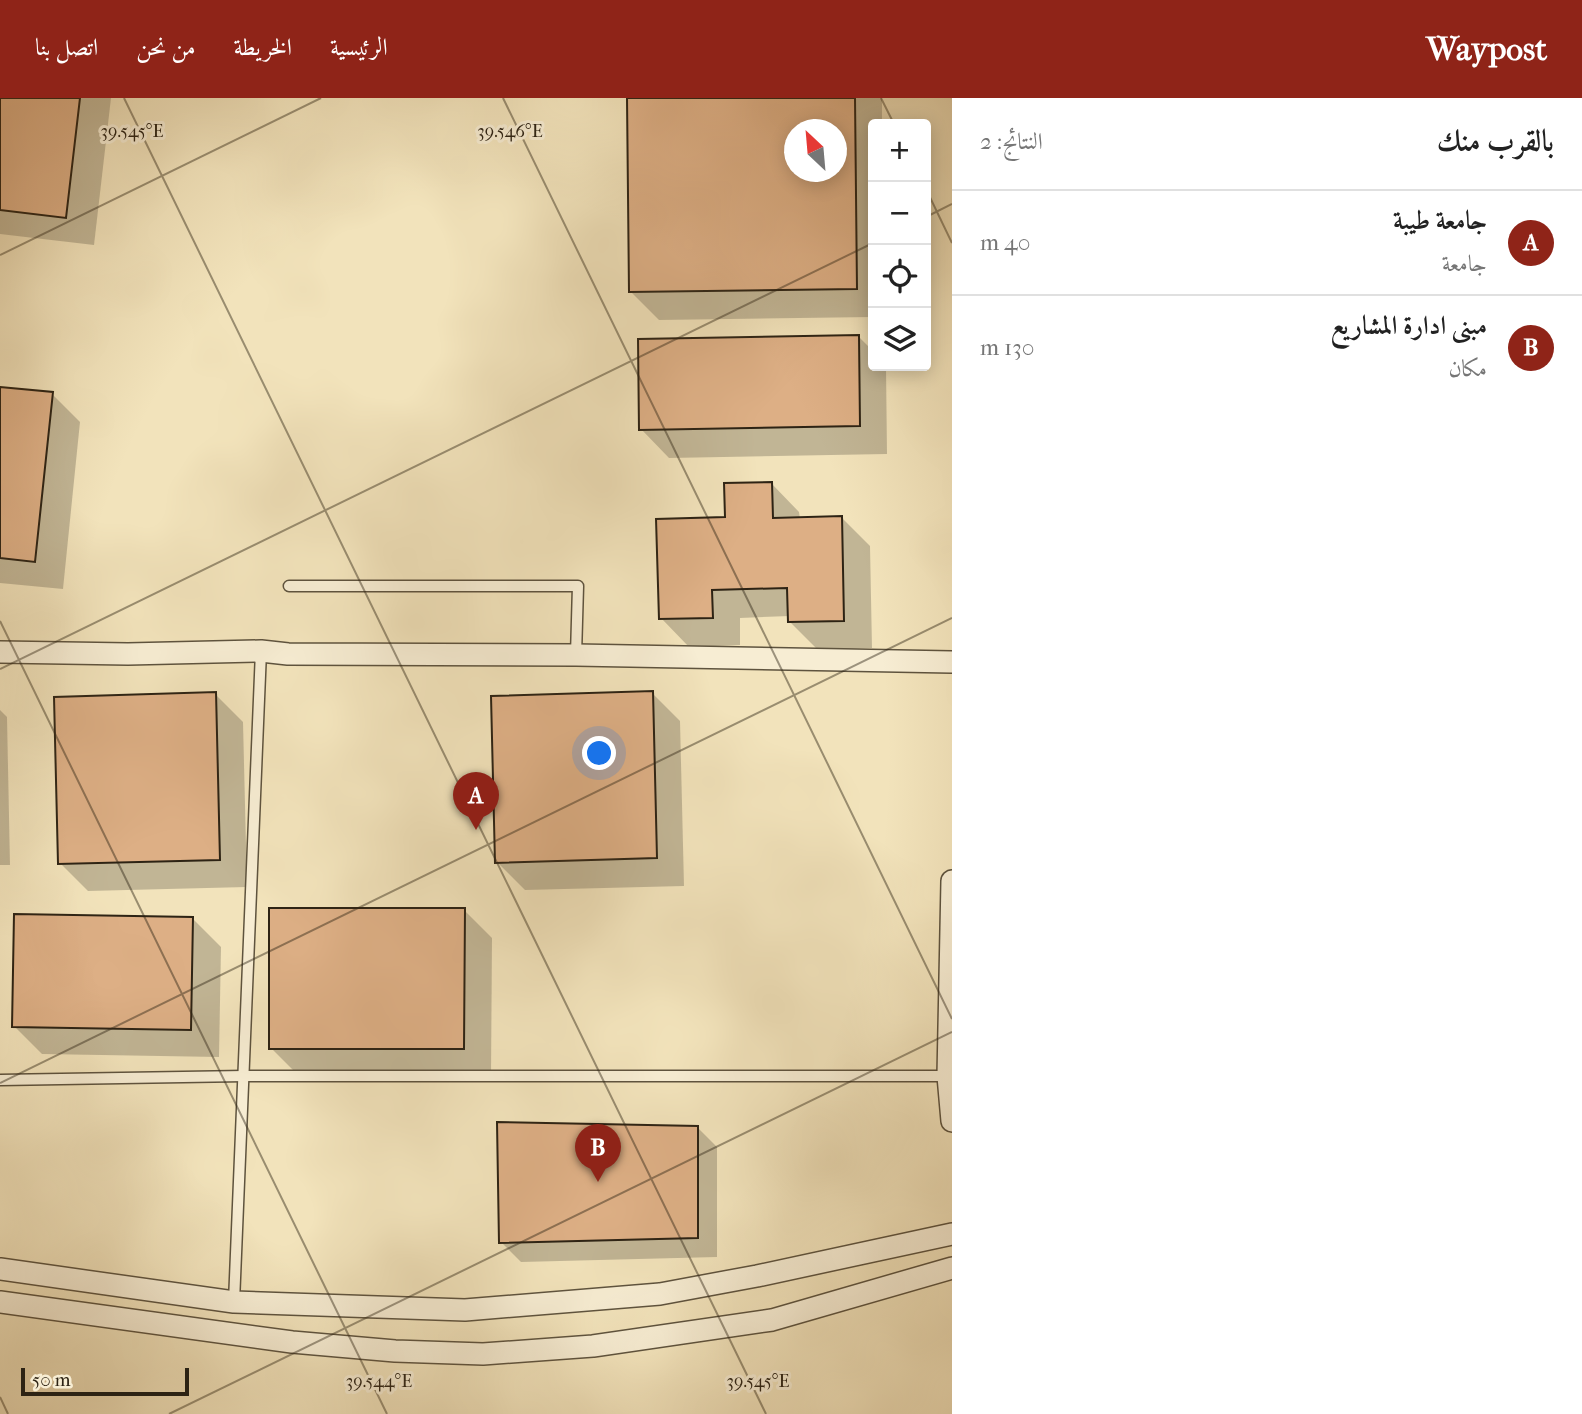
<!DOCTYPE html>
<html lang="ar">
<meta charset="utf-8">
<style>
:root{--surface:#fff;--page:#f6f6f6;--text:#222;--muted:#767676;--line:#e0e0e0;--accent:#8f2418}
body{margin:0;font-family:"IM FELL French Canon",Amiri,serif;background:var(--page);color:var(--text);direction:rtl}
.controls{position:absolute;right:21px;top:21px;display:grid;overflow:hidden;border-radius:7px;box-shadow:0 4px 18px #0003}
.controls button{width:63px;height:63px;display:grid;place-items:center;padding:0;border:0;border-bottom:2px solid var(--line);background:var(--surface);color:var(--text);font:35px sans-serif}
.compass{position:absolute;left:784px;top:21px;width:63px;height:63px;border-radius:50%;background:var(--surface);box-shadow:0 4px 18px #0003;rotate:334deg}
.scale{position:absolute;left:21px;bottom:18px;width:168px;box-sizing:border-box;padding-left:7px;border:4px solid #2d2314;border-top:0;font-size:19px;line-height:24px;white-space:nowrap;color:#2d2314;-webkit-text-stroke:5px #f7edd3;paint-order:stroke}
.you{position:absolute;left:600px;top:656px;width:24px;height:24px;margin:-18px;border:5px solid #fff;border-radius:50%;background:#1a73e8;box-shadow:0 0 0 10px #1a73e833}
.badge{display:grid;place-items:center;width:46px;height:46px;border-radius:50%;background:var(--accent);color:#fff;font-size:23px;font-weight:700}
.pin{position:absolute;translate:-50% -58px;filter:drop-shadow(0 2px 4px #0008)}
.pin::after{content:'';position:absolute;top:37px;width:24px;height:21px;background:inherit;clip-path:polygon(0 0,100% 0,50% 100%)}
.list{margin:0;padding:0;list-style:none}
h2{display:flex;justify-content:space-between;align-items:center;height:91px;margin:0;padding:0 28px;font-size:30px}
h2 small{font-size:23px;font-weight:400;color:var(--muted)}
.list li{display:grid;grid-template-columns:46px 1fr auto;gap:21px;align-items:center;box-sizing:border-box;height:105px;padding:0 28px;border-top:2px solid var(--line)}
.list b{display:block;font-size:26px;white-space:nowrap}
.list p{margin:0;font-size:23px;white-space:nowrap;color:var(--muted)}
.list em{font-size:23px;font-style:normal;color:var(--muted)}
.icon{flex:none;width:38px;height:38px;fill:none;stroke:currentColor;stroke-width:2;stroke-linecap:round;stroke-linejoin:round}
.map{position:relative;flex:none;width:952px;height:1316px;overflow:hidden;direction:ltr}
header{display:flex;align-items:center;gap:42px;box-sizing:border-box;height:98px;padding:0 35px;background:var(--accent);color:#fff}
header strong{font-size:33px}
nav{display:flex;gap:38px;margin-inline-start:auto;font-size:24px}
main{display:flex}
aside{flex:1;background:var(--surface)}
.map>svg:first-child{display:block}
.shadow{fill:#0003;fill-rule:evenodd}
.building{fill:#ddaf85;stroke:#2d2314;stroke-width:2;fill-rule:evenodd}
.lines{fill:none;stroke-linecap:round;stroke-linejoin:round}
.lane-casing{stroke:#5e533e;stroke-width:13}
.street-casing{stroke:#5e533e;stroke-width:24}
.lane{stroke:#f7edd3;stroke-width:10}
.street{stroke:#f7edd3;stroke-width:21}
.ticks{fill:none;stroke:#2d2314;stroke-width:2;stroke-opacity:0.45}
.ticks-label{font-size:18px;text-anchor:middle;fill:#2d2314;stroke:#f7edd3;stroke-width:6;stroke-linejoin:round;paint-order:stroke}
</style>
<header>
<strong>Waypost</strong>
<nav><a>الرئيسية</a><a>الخريطة</a><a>من نحن</a><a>اتصل بنا</a></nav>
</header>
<main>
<aside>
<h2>بالقرب منك<small>النتائج: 2</small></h2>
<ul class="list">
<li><span class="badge">A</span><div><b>جامعة طيبة</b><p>جامعة</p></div><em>40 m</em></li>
<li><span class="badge">B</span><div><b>مبنى ادارة المشاريع</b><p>مكان</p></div><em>130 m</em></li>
</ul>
</aside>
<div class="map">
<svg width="952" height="1316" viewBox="0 0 952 1316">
<rect width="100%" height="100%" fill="#f2e3bb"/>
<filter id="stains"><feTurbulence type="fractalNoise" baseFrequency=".00286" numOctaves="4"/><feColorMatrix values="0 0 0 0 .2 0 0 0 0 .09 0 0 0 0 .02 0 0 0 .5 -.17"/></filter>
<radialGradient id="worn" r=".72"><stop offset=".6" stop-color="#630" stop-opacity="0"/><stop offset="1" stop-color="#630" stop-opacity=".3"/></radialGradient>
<g class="shadow">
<polygon points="0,0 111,0 94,147 0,136"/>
<path d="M629 0H882V26H873V219L659 222 631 194ZM794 32H836V74H794Z"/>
<polygon points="858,238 873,253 873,268 886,268 887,356 669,360 641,331"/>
<polygon points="0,291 52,296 80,324 63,491 0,485"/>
<polygon points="771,385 799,414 800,421 842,420 870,448 872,550 818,552 790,524 790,518 740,520 740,547 689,549 661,520 726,421"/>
<polygon points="652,595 680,623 684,788 525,792 497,764"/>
<polygon points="215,596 243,624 247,789 88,793 60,765"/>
<polygon points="0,612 7,619 10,767 0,767"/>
<polygon points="464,812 492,840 491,979 299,978 271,950"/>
<polygon points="193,821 221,849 219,959 42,956 14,928"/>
<polygon points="697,1029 717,1049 717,1159 521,1164 501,1144"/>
</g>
<g class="building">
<polygon points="0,0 80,0 66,120 0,112"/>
<path d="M627 0H855L857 191 629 194ZM794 32H836V74H794Z"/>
<polygon points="859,237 860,328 639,332 638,241"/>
<polygon points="0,289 53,294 35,464 0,460"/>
<polygon points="772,384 773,420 842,418 844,523 788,524 787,490 712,492 713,520 659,521 656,421 725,419 724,385"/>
<polygon points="653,593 657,760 495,765 491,598"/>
<polygon points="216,594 220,762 58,766 54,599"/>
<polygon points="269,810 465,810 464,951 269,951"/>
<polygon points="14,816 193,819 191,932 12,929"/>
<polygon points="497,1024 698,1028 698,1140 499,1145"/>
</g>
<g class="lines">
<defs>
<g id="lane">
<polyline points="289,488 578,488 576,557"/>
<polyline points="0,982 244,978 948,978"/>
<polyline points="234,1204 261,553"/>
</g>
<g id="street">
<polyline points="0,554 128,556 261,553 288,556 576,557 952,564"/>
<polyline points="952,783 948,978 952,1023"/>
<polyline points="0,1171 234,1204 465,1212 660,1196 757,1178 952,1136"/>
<polyline points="0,1204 292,1244 395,1253 483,1256 593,1248 772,1222 952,1170"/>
</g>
</defs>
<use href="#lane" class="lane-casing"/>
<use href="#street" class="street-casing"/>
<use href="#lane" class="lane"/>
<use href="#street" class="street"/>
</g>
<path class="ticks" d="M124 0 766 1316M503 0 952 921M881 0 894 26M926 91 952 145M926 119 952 106M0 157 321 0M0 523 387 1316M0 571 873 145M0 985 952 520M0 1299 8 1316M169 1316 952 934"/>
<g class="ticks-label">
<text x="132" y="39">39.545°E</text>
<text x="510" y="39">39.546°E</text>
<text x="379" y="1289">39.544°E</text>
<text x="758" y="1289">39.545°E</text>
</g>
<rect width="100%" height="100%" filter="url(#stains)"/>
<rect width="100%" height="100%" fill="url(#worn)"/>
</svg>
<div class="controls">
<button>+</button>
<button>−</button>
<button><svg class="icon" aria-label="locate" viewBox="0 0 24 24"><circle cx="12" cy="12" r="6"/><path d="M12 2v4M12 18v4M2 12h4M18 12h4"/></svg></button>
<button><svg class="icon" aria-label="layers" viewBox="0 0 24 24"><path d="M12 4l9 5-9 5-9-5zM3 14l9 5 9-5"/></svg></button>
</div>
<svg class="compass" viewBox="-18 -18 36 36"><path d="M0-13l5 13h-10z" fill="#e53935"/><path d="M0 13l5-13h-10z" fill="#767676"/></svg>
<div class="scale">50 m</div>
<div class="you"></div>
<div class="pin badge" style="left:476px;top:732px">A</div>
<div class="pin badge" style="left:598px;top:1084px">B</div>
</div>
</main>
